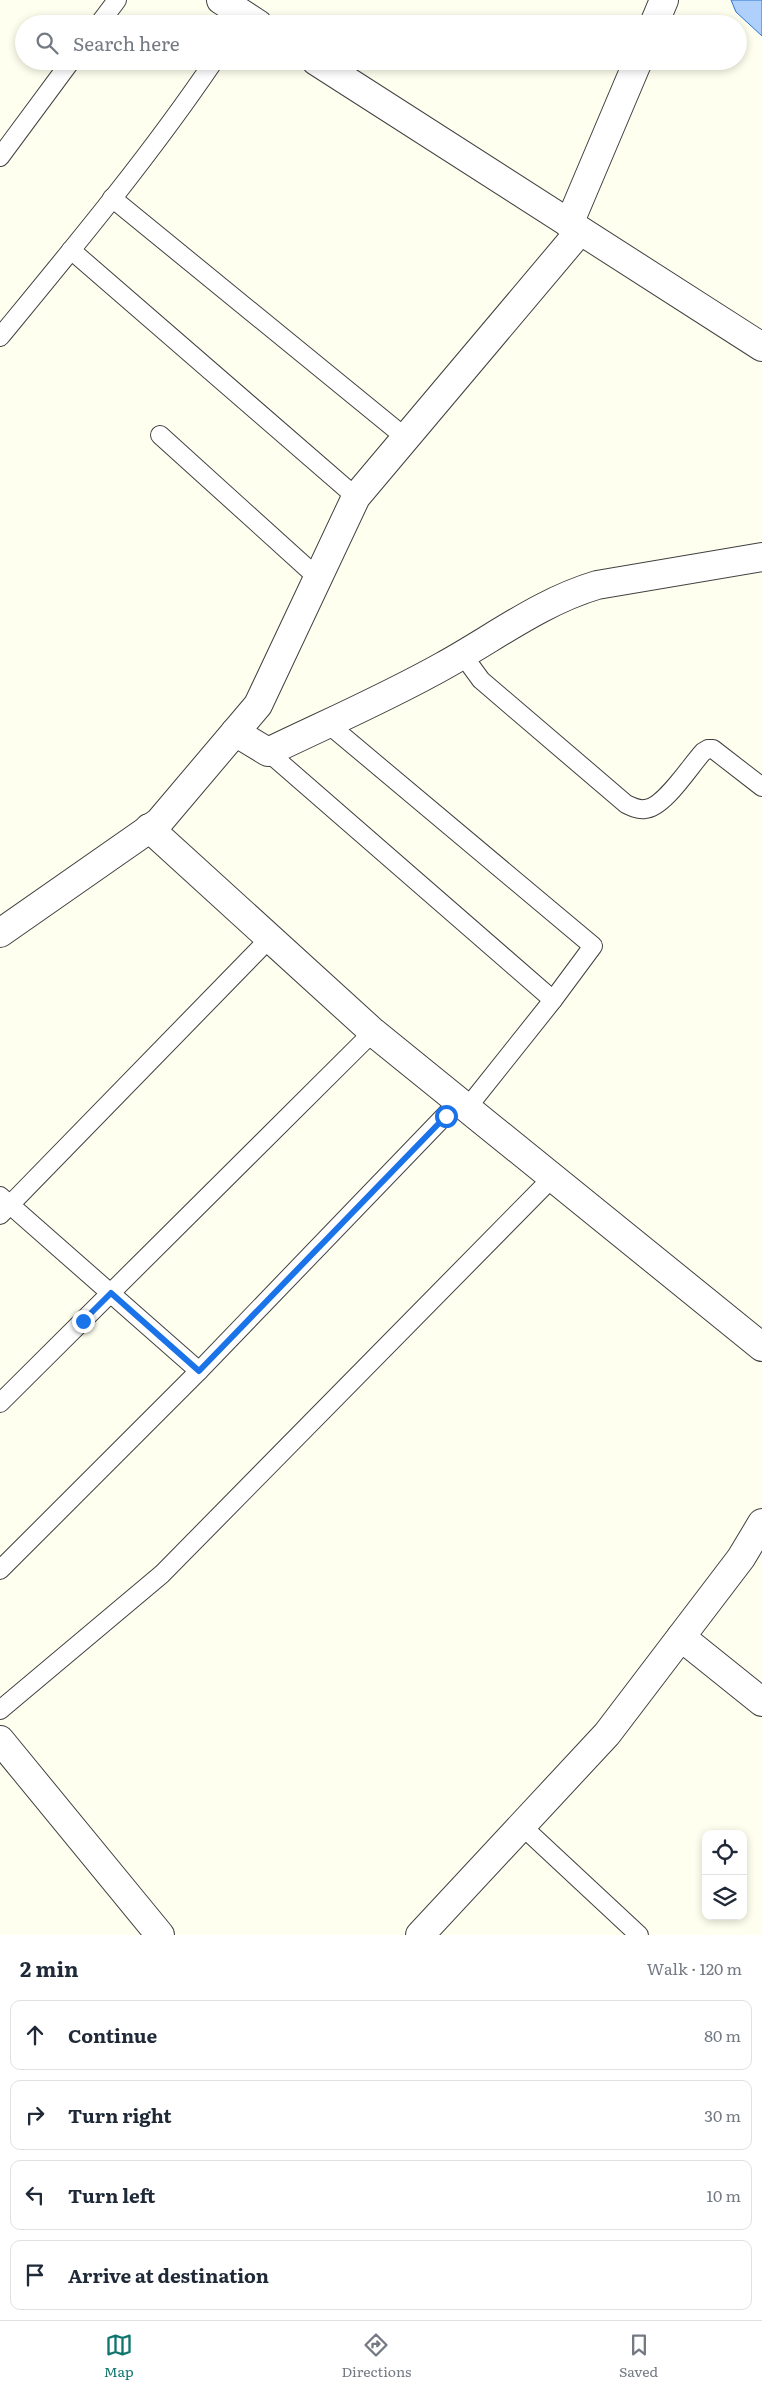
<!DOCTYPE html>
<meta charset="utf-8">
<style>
:root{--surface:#fff;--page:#f2f2f3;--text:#1f2937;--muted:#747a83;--line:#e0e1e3;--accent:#0f766e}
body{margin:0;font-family:Literata,serif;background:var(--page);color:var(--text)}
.controls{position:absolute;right:15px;bottom:15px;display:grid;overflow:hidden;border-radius:10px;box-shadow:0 2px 8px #0003}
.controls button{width:45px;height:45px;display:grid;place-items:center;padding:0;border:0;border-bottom:1px solid var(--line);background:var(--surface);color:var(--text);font:25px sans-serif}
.stop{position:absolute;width:15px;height:15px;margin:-11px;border:4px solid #1a73e8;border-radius:50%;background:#fff}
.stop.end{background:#1a73e8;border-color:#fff;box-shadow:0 1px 5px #0008}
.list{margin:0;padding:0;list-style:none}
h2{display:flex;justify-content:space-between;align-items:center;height:65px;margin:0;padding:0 20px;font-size:21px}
h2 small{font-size:16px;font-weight:400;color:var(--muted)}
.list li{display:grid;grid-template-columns:32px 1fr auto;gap:15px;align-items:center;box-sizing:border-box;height:70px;margin:0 10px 10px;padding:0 10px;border:1px solid var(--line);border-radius:10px}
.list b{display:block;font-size:19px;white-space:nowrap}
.list em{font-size:16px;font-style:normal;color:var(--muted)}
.icon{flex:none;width:28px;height:28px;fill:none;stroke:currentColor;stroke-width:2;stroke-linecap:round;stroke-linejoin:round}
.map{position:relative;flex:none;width:762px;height:1935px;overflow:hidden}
.search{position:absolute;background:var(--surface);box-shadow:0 2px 8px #0003;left:15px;right:15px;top:15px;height:55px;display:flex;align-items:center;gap:12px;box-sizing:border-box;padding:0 18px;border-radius:28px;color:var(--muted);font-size:19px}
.sheet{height:385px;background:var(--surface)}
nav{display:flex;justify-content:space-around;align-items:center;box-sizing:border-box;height:70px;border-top:1px solid var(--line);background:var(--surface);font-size:14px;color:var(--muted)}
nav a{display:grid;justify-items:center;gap:2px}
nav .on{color:var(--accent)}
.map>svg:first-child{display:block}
.water{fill:#aed0fb;stroke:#2f74d8}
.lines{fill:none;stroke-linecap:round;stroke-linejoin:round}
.lane-casing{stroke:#414141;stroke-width:20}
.street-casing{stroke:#414141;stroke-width:30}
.lane{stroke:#fff;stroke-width:18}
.street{stroke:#fff;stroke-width:28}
.route{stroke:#1a73e8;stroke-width:6}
</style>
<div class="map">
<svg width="762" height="1935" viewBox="0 0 762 1935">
<rect width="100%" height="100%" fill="#ffffef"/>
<polygon class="water" points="731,0 762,0 762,36 736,12"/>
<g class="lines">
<defs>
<g id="lane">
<polyline points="99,24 117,0"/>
<polyline points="0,157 71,61"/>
<polyline points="112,198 406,438"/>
<polyline points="71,250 356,497"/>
<path d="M0 337C74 247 149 157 214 61"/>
<polyline points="160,435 318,578"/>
<path d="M462 654 481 680 626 804C632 807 638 810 645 809 664 808 690 766 703 752L708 749H713L762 787"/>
<polyline points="327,723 593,946 553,1000 467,1108"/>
<polyline points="268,752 553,1000"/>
<polyline points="0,1196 199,1371"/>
<polyline points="0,1215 270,938"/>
<polyline points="0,1403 373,1032"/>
<polyline points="0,1570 199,1371 459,1101"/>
<polyline points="0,1710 162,1574 553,1177"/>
<polyline points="522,1826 639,1935"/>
</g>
<g id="street">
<polyline points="221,0 258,24"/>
<polyline points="654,24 664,0"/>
<polyline points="316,61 762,347"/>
<polyline points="569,224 638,61"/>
<path d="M235 732 268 752C326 724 386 698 443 666 494 638 540 602 597 585L762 557"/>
<polyline points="149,828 373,1032 762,1347"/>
<polyline points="0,933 159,822 258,705 356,497 580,231"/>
<polyline points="681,1637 762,1702"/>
<polyline points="0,1740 160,1935"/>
<polyline points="420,1935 607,1734 741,1558 762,1523"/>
</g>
</defs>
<use href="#lane" class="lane-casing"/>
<use href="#street" class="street-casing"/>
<use href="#lane" class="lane"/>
<use href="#street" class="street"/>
</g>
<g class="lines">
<polyline class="route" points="83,1321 111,1293 199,1371 446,1116"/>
</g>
</svg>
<div class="controls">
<button><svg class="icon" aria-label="locate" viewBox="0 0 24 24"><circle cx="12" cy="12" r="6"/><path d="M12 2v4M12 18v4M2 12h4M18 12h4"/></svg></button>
<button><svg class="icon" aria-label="layers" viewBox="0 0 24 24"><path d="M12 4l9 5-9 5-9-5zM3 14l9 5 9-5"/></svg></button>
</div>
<div class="stop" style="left:446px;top:1116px"></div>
<div class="stop end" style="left:83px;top:1321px"></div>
<div class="search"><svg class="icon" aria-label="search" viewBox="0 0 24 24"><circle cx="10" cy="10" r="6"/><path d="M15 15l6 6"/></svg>Search here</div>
</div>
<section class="sheet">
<h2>2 min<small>Walk · 120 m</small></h2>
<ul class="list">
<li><svg class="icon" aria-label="ahead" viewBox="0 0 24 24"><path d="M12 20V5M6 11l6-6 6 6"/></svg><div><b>Continue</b></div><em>80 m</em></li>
<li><svg class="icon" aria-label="right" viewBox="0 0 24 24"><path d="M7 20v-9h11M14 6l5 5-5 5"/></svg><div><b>Turn right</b></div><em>30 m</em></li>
<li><svg class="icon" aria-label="left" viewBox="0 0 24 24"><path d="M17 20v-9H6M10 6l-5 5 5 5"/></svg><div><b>Turn left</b></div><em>10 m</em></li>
<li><svg class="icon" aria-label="arrive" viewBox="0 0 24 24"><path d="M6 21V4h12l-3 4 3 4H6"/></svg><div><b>Arrive at destination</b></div></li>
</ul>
</section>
<nav>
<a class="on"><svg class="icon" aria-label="map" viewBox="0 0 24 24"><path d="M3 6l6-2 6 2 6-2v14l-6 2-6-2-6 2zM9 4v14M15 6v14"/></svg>Map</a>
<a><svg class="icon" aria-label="directions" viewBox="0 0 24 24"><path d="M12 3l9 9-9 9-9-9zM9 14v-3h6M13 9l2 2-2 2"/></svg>Directions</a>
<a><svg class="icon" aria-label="saved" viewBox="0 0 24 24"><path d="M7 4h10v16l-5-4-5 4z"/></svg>Saved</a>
</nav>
